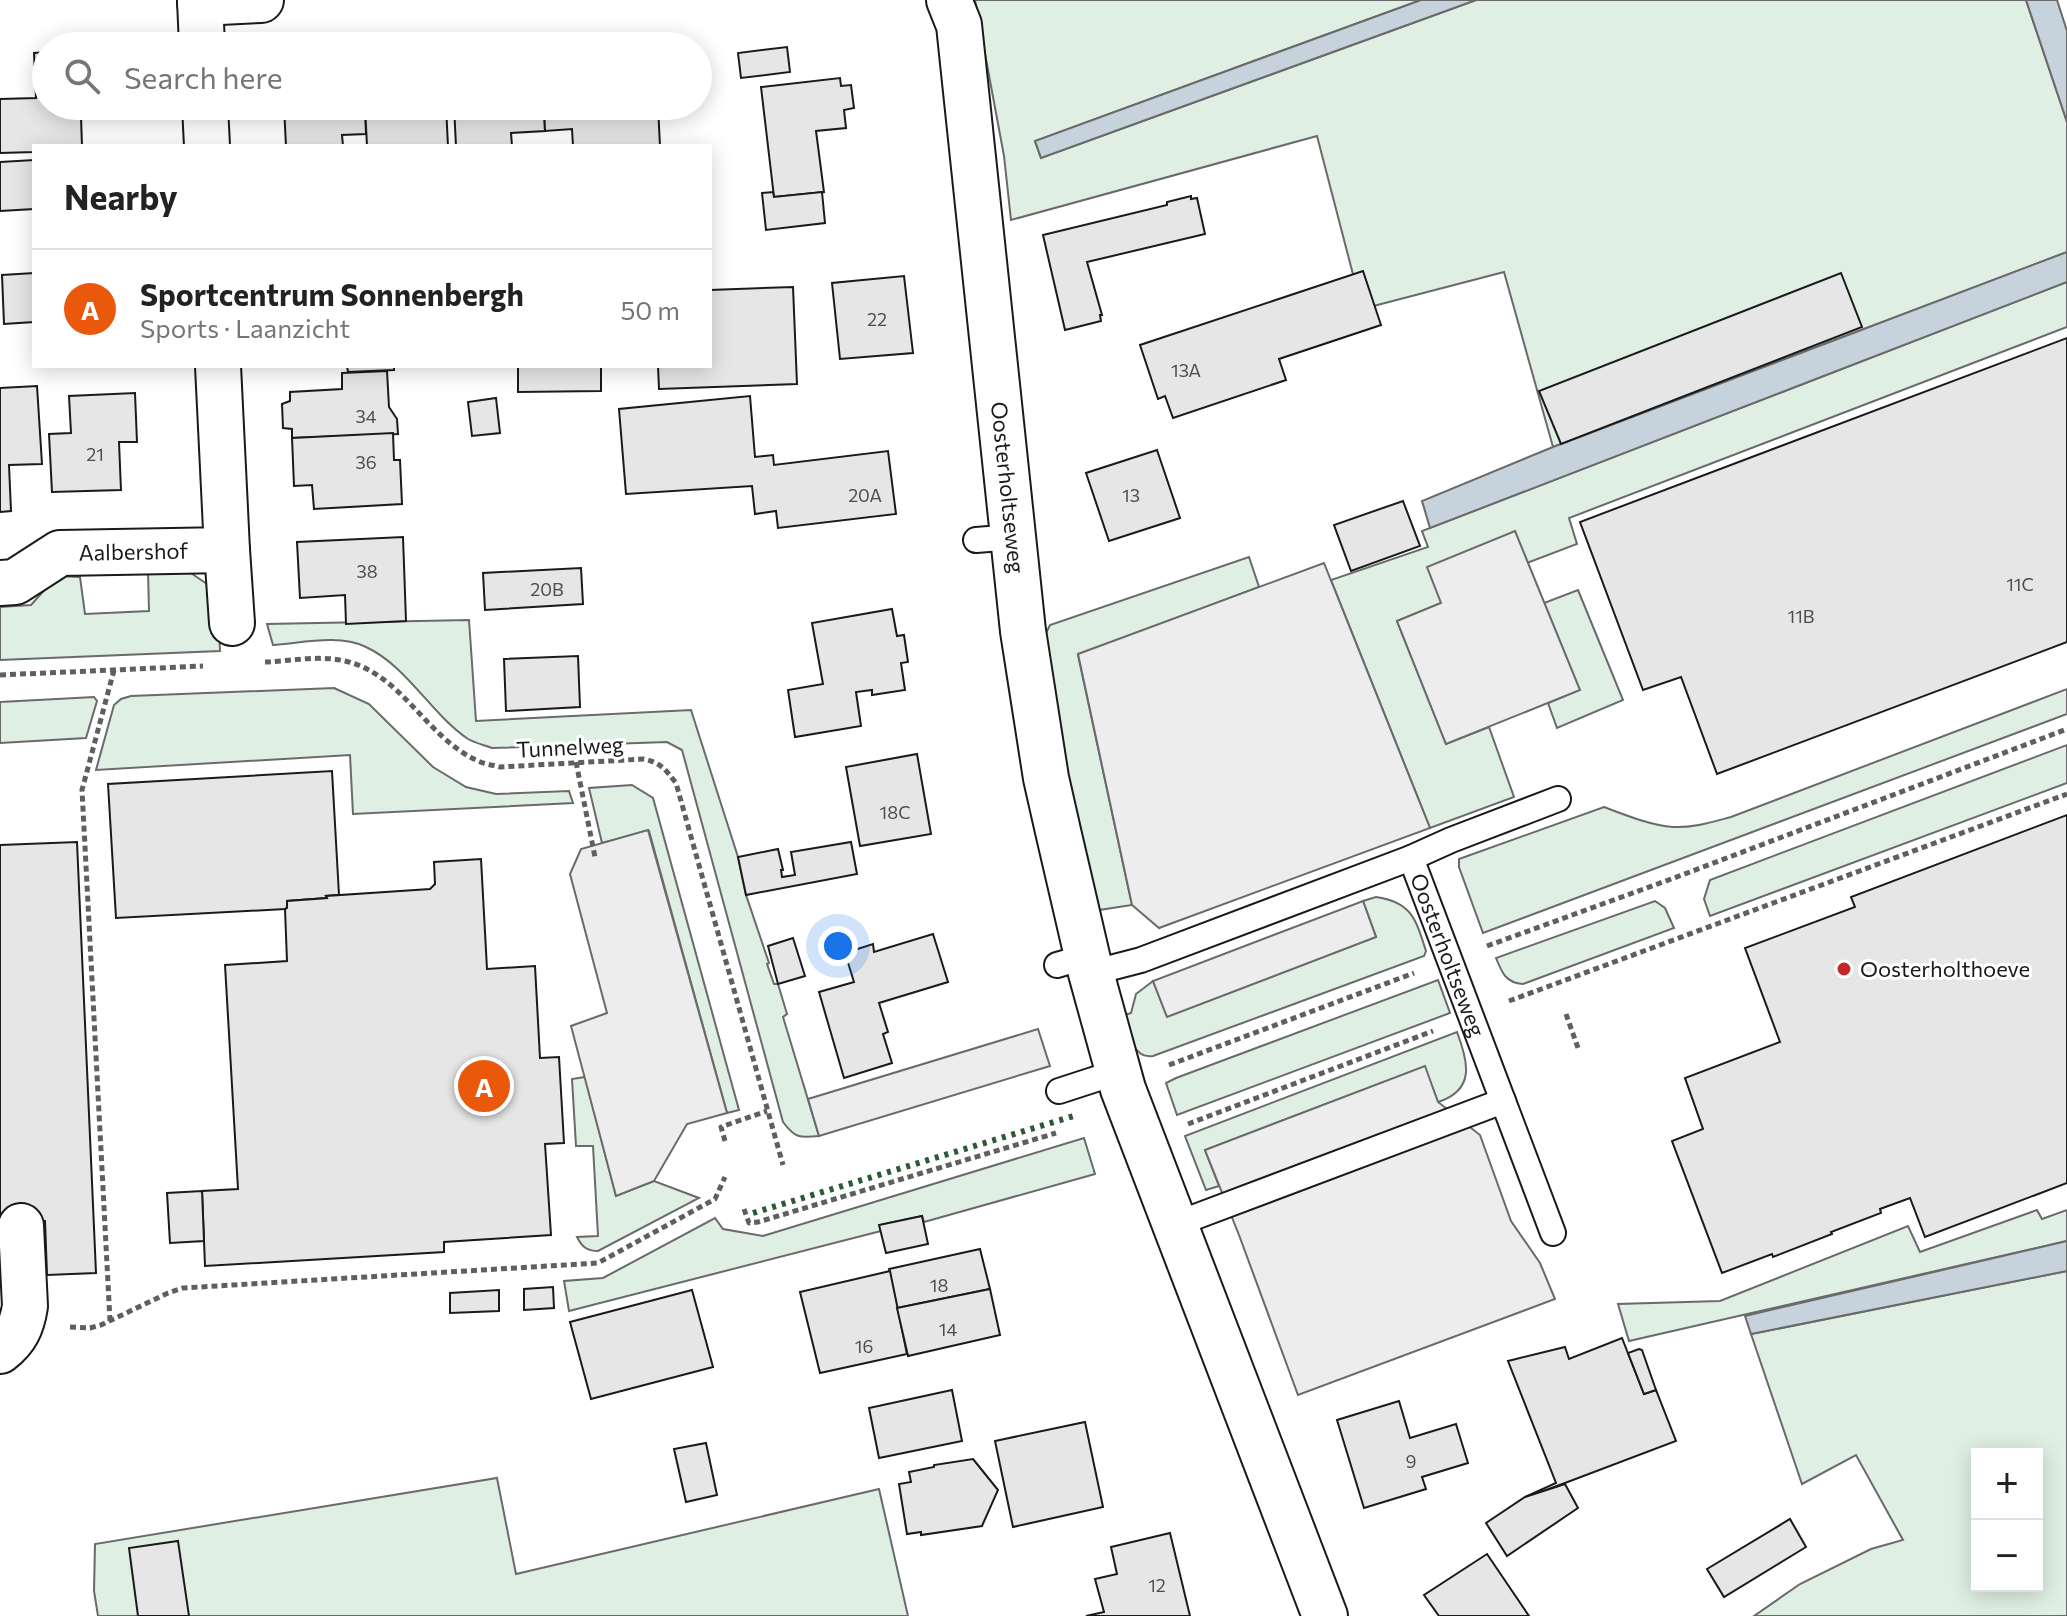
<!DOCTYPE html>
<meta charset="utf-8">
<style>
:root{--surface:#fff;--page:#f6f6f6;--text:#222;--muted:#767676;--line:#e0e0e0;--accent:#ea580c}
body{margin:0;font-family:Commissioner,sans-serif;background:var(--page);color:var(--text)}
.controls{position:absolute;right:24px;bottom:24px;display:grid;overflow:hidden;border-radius:0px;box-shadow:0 4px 20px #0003}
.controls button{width:72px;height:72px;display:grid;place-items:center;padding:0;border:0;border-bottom:2px solid var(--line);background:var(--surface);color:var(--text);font:40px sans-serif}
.you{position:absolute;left:838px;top:946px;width:28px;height:28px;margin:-20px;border:6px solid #fff;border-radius:50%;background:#1a73e8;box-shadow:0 0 0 12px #1a73e833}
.badge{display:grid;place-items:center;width:52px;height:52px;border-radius:50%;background:var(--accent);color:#fff;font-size:26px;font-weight:700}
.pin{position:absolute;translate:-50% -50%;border:4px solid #fff;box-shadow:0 2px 8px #0006}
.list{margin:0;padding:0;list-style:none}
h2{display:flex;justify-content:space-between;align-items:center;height:104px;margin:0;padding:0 32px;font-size:34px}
h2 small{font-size:26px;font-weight:400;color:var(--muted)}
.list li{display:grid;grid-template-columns:52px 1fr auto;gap:24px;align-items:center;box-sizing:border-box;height:120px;padding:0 32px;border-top:2px solid var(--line)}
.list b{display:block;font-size:30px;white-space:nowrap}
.list p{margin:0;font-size:26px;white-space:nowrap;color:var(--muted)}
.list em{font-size:26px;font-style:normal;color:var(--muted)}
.icon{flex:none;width:44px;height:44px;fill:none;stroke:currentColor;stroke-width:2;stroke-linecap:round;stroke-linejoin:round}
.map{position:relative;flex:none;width:2067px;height:1616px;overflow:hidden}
.search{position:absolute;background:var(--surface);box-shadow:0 4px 20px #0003;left:32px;top:32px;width:680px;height:88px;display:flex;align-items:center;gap:20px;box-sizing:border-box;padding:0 28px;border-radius:44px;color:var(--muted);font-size:30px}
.panel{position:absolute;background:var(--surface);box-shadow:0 4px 20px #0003;left:32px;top:144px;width:680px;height:224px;border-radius:0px}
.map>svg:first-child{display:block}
.green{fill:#e0efe3;stroke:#6a6a6a;stroke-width:2;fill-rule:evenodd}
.parking{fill:#ededed;stroke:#6a6a6a;stroke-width:2}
.water{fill:#c6d2dc;stroke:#6a6a6a;stroke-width:2}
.building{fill:#e6e6e6;stroke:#1a1a1a;stroke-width:2}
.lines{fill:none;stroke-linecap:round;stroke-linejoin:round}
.service-casing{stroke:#1a1a1a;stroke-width:28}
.minor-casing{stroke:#1a1a1a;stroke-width:48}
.path{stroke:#5f5f5f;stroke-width:5;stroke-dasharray:6 4;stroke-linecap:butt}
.service{stroke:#fff;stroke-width:24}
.minor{stroke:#fff;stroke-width:44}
.hedge{stroke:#2b5a34;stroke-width:6;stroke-dasharray:4 6;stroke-linecap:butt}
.poi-dot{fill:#c62828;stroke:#fff;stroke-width:3}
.labels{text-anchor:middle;stroke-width:6;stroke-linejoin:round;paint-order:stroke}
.number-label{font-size:18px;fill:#4d4d4d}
.street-label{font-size:22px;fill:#1a1a1a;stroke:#fff}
.poi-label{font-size:22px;fill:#1a1a1a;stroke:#fff;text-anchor:start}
</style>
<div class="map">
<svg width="2067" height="1616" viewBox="0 0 2067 1616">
<rect width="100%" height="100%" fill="#fff"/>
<g class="green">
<polygon points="975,0 1421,0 1035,141 1041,158 1476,0 2026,0 2067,122 2067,252 1553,447 1504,272 1362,309 1317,136 1011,220 1004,156"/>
<polygon points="2067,282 2067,327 1569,518 1577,544 1527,563 1514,532 1441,603 1397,621 1446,744 1489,727 1514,797 1430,828 1331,580 1428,547 1422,531"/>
<polygon points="1249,557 1259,587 1078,655 1132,905 1099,910 1070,792 1057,717 1046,633 1050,625"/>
<polygon points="182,567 207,584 211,627 219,630 220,651 0,660 0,607 31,605 57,576 80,577 85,614 149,611 148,571"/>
<polygon points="1578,590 1623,700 1557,728 1548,703 1579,690 1544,603"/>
<path d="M469 620 476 721 691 710 738 857 746 895 769 963 767 964 774 984H778L787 1014 783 1017 819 1136C799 1138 795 1138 783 1122L682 750 667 742 492 748C484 745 475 743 468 739 431 714 407 666 366 647 339 634 302 643 273 645L267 624Z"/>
<polygon points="334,688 369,704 433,767 466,787 496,794 569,791 573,803 353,814 350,755 96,770 114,705 121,699 131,696"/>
<path d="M2067 689V714L1483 933 1459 867V859L1604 807C1625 815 1650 825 1673 827 1693 828 1712 822 1731 817Z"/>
<polygon points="94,697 97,701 86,738 0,743 0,702"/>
<polygon points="2067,745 2067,783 1710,916 1704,899 1710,880"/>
<polygon points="632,785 653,798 739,1110 727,1113 649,831 602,843 589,788"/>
<path d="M1376 897C1412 902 1416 920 1426 951L1424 956 1153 1056C1131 1059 1129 1031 1125 1015L1131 1013 1136 994 1153 981 1167 1016 1376 937 1363 901Z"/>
<path d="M1655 901 1665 908 1674 928 1523 984C1506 983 1502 973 1496 958Z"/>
<polygon points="1438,980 1450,1013 1177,1115 1166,1083 1176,1078"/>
<path d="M1457 1032C1468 1061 1476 1090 1438 1102L1424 1067 1205 1150 1219 1186 1206 1190 1185 1136Z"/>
<path d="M585 1077 616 1196 654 1181 699 1198 598 1251C587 1251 582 1247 577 1237L598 1236 593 1146H576L572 1079Z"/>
<polygon points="1084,1138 1095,1174 924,1222 922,1216 880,1225 881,1231 569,1311 564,1281 603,1278 715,1218 723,1229 763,1236"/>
<polygon points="2037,1210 2042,1219 2067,1210 2067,1241 1629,1341 1618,1304 1720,1301 1908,1226 1920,1252"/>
<path d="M2067 1271V1616H1754L1800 1584 1871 1549 1903 1540 1856 1455 1802 1484 1751 1334ZM1977 1454H2037V1586H1977Z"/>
<polygon points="497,1478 516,1574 879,1489 908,1616 98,1616 94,1591 95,1544"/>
</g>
<g class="parking">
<polygon points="1515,531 1580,690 1446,744 1397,621 1441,603 1427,567"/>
<polygon points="1324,563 1430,828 1159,928 1132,905 1078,654"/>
<polygon points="648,830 727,1113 687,1124 654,1181 616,1196 571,1026 607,1013 570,874 581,849"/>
<polygon points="1363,901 1376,937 1167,1017 1153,981"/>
<polygon points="1038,1029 1050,1066 819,1136 808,1099"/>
<polygon points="1425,1066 1438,1102 1480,1135 1511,1221 1540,1263 1555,1299 1298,1395 1239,1235 1205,1150"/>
</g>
<g class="water">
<polygon points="1421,0 1476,0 1041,158 1035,141"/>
<polygon points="2026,0 2057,0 2067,31 2067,122"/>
<polygon points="2067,252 2067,282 1430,528 1422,501 1553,447"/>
<polygon points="2067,1241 2067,1271 1751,1334 1745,1316"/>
</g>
<g class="building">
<polygon points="787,47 790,72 741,78 738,53"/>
<polygon points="46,52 46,106 122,106 122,115 81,117 82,146 34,146 34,152 0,153 0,99 36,98 34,53"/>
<polygon points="840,78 841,86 851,85 854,108 844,110 846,128 816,131 824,192 774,197 761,87"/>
<polygon points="284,106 365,106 366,134 342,135 343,146 286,146"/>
<polygon points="365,106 446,106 448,146 367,146"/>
<polygon points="454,106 544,106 545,131 511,133 512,146 456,146"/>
<polygon points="544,106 658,106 660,146 573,146 572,129 545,131"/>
<polygon points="34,160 34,209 0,211 0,162"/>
<polygon points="773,192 774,197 822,192 825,223 766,230 762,193"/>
<polygon points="1191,196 1191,199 1197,198 1205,234 1087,262 1102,315 1100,315 1101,321 1065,330 1043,235 1167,205 1167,202"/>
<polygon points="1363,271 1381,325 1279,359 1286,380 1173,418 1165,396 1158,399 1140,345"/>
<polygon points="34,273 34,322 4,324 2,275"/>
<polygon points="1841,273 1862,327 1561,444 1539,391"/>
<polygon points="904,276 913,353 840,359 832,283"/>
<polygon points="793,287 797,384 659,389 658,366 710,366 710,290"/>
<polygon points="2067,338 2067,642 1717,774 1681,677 1643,690 1580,522"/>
<polygon points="347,366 394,366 394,370 348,372"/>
<polygon points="518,366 601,366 601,391 518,392"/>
<polygon points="387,371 389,407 397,419 398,434 292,438 292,429 283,428 282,404 290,401 290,392 342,389 342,373"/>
<polygon points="37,386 42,464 9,465 11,511 0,512 0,388"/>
<polygon points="135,393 137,442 119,442 121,490 52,492 49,434 71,433 69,396"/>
<polygon points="750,396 755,457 773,455 774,465 888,451 896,514 778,528 776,511 755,514 752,486 626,494 619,409"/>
<polygon points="496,398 500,433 472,436 468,402"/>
<polygon points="393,433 394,460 400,460 402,504 314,509 312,485 294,486 292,438"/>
<polygon points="1157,450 1180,518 1109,541 1086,473"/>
<polygon points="1403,501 1420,546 1351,571 1334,525"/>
<polygon points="403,537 406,621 346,624 345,595 300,598 297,542"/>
<polygon points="581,568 583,604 485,610 483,573"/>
<polygon points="892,609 897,636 904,635 908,662 901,663 905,690 872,695 872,690 856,692 861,726 795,737 788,690 823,684 812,623"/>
<polygon points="578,656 580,707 506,711 504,659"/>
<polygon points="917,754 931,834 860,846 846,767"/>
<polygon points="332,771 339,895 326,896 327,898 287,901 287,908 285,909 116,918 108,784"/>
<polygon points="2067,815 2067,1183 1925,1237 1910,1198 1880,1209 1881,1213 1831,1232 1832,1234 1773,1257 1772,1254 1722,1273 1672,1141 1703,1129 1685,1078 1780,1042 1745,948 1855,907 1851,897"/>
<polygon points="77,842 96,1273 47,1275 45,1221 0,1223 0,845"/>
<polygon points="851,842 857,874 746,895 738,857 778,849 783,870 781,870 782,877 795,875 791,852"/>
<polygon points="481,859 487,969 535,966 540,1058 559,1057 564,1143 545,1144 551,1235 444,1242 444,1252 205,1266 202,1191 238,1189 225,965 287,961 285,909 287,908 287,901 327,898 326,896 430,889 435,884 434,862"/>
<polygon points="933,934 948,982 879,1003 888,1032 883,1034 892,1063 844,1078 819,992 854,982 845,953 873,944 874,952"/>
<polygon points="793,938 805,976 778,984 768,946"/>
<polygon points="202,1191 204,1241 170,1243 167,1193"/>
<polygon points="922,1216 928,1244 886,1253 879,1225"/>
<polygon points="980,1249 990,1289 897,1308 889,1269"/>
<polygon points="890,1271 907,1354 820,1373 800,1292"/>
<polygon points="553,1287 554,1308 524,1310 524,1289"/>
<polygon points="990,1289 1000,1335 908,1356 897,1308"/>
<polygon points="499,1290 499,1311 450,1313 450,1293"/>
<polygon points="692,1290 713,1367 591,1399 570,1322"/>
<polygon points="1622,1338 1644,1394 1656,1390 1676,1441 1528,1497 1527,1496 1556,1483 1508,1361 1565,1347 1569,1359"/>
<polygon points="1639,1349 1642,1350 1656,1390 1644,1394 1628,1353"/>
<polygon points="952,1390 962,1441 879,1458 869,1408"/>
<polygon points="1399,1401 1410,1438 1456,1424 1468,1463 1422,1477 1426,1489 1364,1508 1337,1420"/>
<polygon points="1085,1422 1103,1507 1013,1527 995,1441"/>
<polygon points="706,1443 717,1495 686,1502 674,1449"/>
<polygon points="973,1459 998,1490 982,1526 921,1535 921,1532 907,1534 899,1484 911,1482 909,1472 934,1467 934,1465"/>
<polygon points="1565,1484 1578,1508 1507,1556 1486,1523 1525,1497"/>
<polygon points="1790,1519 1806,1547 1724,1597 1707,1569"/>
<polygon points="1170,1533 1190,1616 1086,1616 1104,1612 1095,1579 1117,1574 1111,1547"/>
<polygon points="178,1541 189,1616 138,1616 129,1548"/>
<polygon points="1487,1554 1529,1616 1439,1616 1424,1595"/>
</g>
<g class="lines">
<defs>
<g id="service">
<polyline points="976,540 1014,537"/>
<polyline points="1411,858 1451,840 1558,799"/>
<polyline points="1057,965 1088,956"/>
<path id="s1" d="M1091 973 1141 960 1411 858 1503 1101 1195 1217"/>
<polyline points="1059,1091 1099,1078 1119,1074"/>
<polyline points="1503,1101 1553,1233"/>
</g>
<g id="minor">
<polyline points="200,0 202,46"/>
<path id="s2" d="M949 0 959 25 1023 631 1046 778 1058 831 1091 973 1123 1089 1325 1616"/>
<polyline points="200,3 261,0"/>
<polyline points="205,106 207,146"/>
<polyline points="227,550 232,623"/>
<path id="s3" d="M0 583 15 582 60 553 227 550 218 366"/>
<path d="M0 1351C16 1339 22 1326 25 1306L21 1226"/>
</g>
</defs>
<use href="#service" class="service-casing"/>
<use href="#minor" class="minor-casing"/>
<g class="path">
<path d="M265 662C290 661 319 655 345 661 402 674 425 736 476 760 483 764 492 765 500 767L644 759C661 763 665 769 676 783L783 1165"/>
<polyline points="0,675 203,666"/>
<polyline points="576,762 595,857"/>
<polyline points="1487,946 1674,878 2067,729"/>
<polyline points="1509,1001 2067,794"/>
<polyline points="1566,1014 1578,1048"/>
<polyline points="1169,1065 1414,973"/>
<polyline points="1188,1124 1433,1031"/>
<polyline points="725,1141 721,1127 767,1111"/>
<polyline points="744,1209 749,1223 758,1222 1056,1133"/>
<polyline points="110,1321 82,790 114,670"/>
<polyline points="70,1327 90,1328 101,1325 168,1293 183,1288 598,1263 715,1199 725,1177"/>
</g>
<use href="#service" class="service"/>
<use href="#minor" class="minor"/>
<polyline class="hedge" points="753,1213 1077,1115"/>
</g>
<circle class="poi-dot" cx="1844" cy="969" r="8"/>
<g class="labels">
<g class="number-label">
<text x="877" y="326">22</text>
<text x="1186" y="377">13A</text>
<text x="366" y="423">34</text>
<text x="95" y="461">21</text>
<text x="366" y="469">36</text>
<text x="865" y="502">20A</text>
<text x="1131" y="502">13</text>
<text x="367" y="578">38</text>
<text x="2020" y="591">11C</text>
<text x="547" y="596">20B</text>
<text x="1801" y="623">11B</text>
<text x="895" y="819">18C</text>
<text x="939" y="1292">18</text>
<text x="948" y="1336">14</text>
<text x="864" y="1353">16</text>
<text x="1411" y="1468">9</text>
<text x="1157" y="1592">12</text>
</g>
<g class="street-label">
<text dy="8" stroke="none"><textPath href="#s2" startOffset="492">Oosterholtseweg</textPath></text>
<text dy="8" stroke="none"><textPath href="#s3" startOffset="142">Aalbershof</textPath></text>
<text transform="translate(570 747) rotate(-3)" y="8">Tunnelweg</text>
<text dy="8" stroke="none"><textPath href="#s1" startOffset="444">Oosterholtseweg</textPath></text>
</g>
<g class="poi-label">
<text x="1860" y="977">Oosterholthoeve</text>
</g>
</g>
</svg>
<div class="controls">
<button>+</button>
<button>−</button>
</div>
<div class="you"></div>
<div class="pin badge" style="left:484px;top:1086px">A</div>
<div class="search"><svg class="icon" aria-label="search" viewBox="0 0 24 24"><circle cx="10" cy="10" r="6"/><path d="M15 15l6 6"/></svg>Search here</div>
<section class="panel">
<h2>Nearby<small></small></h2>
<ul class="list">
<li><span class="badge">A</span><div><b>Sportcentrum Sonnenbergh</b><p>Sports · Laanzicht</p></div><em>50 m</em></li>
</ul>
</section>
</div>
